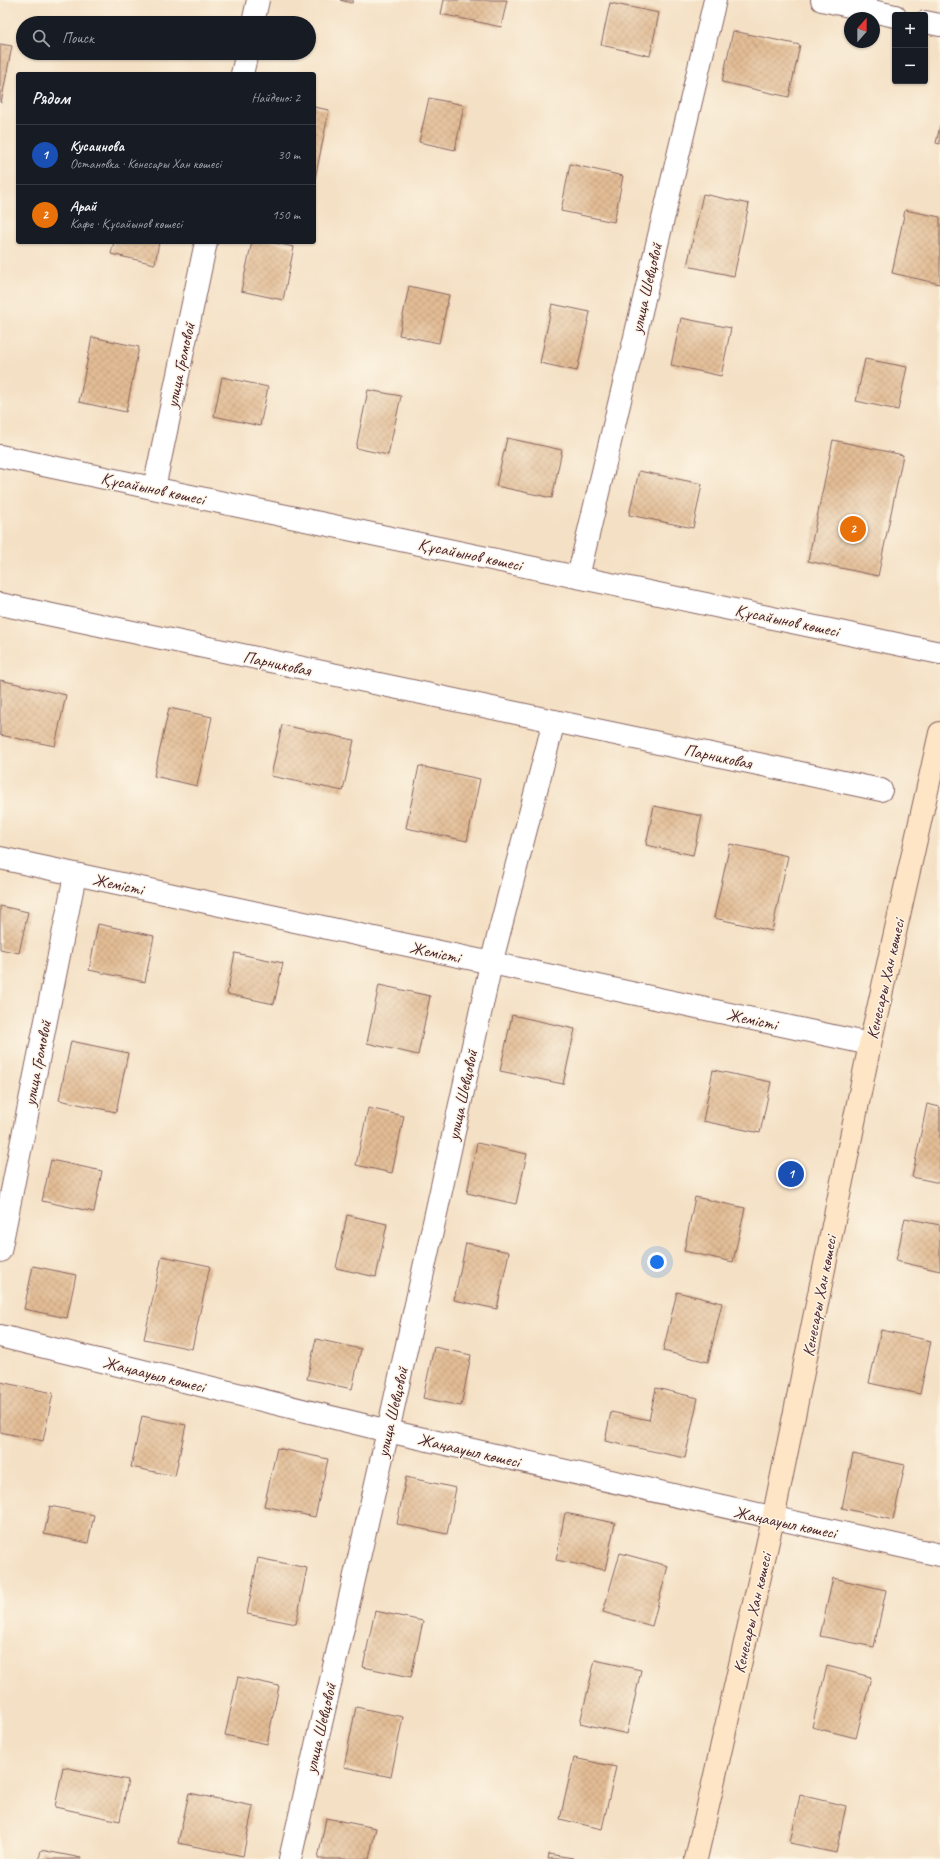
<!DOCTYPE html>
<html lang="ru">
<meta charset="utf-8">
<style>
:root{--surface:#171b24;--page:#20242c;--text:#f1f3f6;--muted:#9ea1a6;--line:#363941;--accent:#d1495b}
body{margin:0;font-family:Caveat,sans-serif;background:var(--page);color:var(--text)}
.controls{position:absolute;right:12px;top:12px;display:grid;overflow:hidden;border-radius:4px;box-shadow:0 1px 3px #0004}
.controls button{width:36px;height:36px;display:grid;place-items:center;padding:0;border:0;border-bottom:1px solid var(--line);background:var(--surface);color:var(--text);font:20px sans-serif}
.compass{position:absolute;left:844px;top:12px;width:36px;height:36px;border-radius:50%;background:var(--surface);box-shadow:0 1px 3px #0004;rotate:21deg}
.you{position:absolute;left:657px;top:1262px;width:14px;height:14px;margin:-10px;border:3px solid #fff;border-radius:50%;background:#1a73e8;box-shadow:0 0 0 6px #1a73e833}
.badge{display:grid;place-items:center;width:26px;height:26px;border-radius:50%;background:var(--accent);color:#fff;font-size:13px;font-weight:700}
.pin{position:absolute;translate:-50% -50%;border:2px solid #fff;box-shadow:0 1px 4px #0006}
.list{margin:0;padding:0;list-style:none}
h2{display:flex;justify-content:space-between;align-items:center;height:52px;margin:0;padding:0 16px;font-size:17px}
h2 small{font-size:13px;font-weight:400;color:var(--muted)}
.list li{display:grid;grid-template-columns:26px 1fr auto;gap:12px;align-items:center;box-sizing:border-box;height:60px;padding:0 16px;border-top:1px solid var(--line)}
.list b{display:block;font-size:15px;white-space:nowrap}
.list p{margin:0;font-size:13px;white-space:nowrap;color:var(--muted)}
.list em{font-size:13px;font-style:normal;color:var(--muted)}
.icon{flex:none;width:22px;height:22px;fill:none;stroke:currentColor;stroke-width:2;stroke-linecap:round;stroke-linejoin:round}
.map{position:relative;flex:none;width:940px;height:1859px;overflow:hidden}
.search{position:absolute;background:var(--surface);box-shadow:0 1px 3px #0004;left:16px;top:16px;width:300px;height:44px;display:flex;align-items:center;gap:10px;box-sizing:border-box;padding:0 14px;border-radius:22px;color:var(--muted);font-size:15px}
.panel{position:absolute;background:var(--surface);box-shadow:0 1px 3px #0004;left:16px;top:72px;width:300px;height:172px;border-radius:4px}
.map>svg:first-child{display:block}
.building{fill:url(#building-cross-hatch)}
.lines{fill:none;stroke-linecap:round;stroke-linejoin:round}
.minor-casing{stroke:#866361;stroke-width:24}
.secondary-casing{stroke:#866361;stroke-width:24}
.minor{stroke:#fff;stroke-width:22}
.secondary{stroke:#fde5c5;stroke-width:22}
.labels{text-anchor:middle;stroke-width:3;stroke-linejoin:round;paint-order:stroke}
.street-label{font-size:17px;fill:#4a1f2b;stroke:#fcf5e5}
</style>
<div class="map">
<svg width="940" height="1859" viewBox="0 0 940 1859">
<defs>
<pattern id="building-cross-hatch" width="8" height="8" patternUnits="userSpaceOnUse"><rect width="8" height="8" fill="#e2bc94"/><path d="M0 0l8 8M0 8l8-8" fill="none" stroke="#c3a180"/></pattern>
</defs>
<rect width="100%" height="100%" fill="#fcf5e5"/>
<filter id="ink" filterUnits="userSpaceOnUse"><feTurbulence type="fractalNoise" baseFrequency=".025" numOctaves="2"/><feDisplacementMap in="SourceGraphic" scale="8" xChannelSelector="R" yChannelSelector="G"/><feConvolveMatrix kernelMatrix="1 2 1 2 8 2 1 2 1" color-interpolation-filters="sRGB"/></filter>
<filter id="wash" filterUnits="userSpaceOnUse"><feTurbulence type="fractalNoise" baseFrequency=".012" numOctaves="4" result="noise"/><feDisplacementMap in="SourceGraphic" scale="16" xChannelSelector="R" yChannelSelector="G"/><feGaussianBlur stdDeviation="0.9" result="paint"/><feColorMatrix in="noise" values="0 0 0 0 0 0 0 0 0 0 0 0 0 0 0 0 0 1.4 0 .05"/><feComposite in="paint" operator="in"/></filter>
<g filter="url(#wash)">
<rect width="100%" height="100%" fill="#f4e0c4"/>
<g id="blocks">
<g class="building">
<polygon points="340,0 353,0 352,3"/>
<polygon points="444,0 507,0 501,27 441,14"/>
<polygon points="610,3 659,13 650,56 601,45"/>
<polygon points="733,31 800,45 789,97 722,82"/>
<polygon points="0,44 12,46 1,103 0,102"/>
<polygon points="429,98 464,105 455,150 419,142"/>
<polygon points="314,107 329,110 315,179 314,179"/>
<polygon points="940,126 940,144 936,143"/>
<polygon points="570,164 623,176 614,222 561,211"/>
<polygon points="703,194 749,204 734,276 687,266"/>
<polygon points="905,210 940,217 940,284 892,273"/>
<polygon points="114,242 159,242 155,264 111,254"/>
<polygon points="252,242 271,242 294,247 283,300 241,291"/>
<polygon points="409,286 449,295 439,343 399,335"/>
<polygon points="552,304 590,312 577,371 540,363"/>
<polygon points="681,318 731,328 721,376 671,365"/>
<polygon points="92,337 139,347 126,412 79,402"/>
<polygon points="865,359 907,367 898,410 856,401"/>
<polygon points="222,377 268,387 260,426 214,416"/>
<polygon points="368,390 401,396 388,455 356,448"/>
<polygon points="507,438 562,450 552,498 496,486"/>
<polygon points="833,440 903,455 878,576 808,561"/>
<polygon points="639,471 702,484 693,528 629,515"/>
<polygon points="0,680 66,695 55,746 0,735"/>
<polygon points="169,708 212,717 197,786 154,776"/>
<polygon points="282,725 354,740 343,791 271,776"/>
<polygon points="419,766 480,779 467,841 406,828"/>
<polygon points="654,806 702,816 693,855 646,845"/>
<polygon points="730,844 788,856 772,931 714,918"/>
<polygon points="0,906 28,912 19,953 0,949"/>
<polygon points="98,924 154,936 145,982 89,970"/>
<polygon points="235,953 283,963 274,1004 227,994"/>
<polygon points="379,985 430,996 418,1055 367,1043"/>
<polygon points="512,1015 575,1029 563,1084 500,1071"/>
<polygon points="71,1041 128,1053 116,1112 59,1100"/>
<polygon points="713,1070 771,1082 760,1133 703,1121"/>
<polygon points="927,1104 940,1107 940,1183 912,1177"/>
<polygon points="368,1108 404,1116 392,1173 356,1165"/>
<polygon points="477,1143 527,1154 516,1204 467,1193"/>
<polygon points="51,1160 102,1171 94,1212 42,1201"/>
<polygon points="695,1197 745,1208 733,1262 684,1251"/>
<polygon points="347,1215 387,1224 376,1277 336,1268"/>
<polygon points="905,1218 940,1225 940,1271 896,1261"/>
<polygon points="466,1243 509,1252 497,1309 454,1300"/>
<polygon points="162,1256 210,1266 192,1349 144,1339"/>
<polygon points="33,1266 76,1275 67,1318 24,1309"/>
<polygon points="677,1292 722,1303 708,1362 663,1351"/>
<polygon points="881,1330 931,1341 920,1394 869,1383"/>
<polygon points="316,1339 361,1349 352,1389 307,1379"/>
<polygon points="434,1347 471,1355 461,1406 423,1398"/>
<polygon points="0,1382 53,1393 43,1441 0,1432"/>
<polygon points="656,1388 698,1398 685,1458 605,1441 611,1412 649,1420"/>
<polygon points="142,1416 186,1425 175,1476 131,1467"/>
<polygon points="277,1448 328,1459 315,1517 264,1506"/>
<polygon points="853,1454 905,1465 893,1520 842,1508"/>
<polygon points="406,1477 456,1488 447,1534 397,1524"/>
<polygon points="50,1506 94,1515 88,1543 44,1534"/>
<polygon points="565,1513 615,1523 605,1570 556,1560"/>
<polygon points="620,1553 668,1566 652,1626 603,1612"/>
<polygon points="258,1558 307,1568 296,1624 247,1614"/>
<polygon points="833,1578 886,1590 874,1647 820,1636"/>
<polygon points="375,1611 423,1621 411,1677 363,1667"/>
<polygon points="595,1660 641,1670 627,1734 580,1723"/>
<polygon points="827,1666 871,1677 856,1738 812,1727"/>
<polygon points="238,1677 279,1686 267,1744 225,1735"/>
<polygon points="356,1707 403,1717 391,1777 344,1767"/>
<polygon points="574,1758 616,1767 602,1829 560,1819"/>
<polygon points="63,1767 128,1780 120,1821 55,1807"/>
<polygon points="189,1793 253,1806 243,1856 178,1843"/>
<polygon points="800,1795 846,1806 836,1853 790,1843"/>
<polygon points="326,1818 376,1828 369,1859 318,1859"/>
<polygon points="41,1850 81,1858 81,1859 39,1859"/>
<polygon points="549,1854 573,1858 573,1859 548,1859"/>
</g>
</g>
</g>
<g filter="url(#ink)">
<use href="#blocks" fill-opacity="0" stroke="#866361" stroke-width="1"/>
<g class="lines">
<defs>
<g id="minor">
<polyline points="822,0 895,16"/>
<polyline points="925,22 940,25"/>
<polyline points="253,23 258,0"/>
<polyline points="242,74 247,53"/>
<polyline points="0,456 940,653"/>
<polyline points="154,488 206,242"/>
<polyline points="578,577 715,0"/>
<polyline points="0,604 881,790"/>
<polyline points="0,858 870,1044"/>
<polyline points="0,1251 75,875"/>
<polyline points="0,1336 388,1431 940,1555"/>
<polyline points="290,1859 388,1431 491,964 554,721"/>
</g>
<polyline id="secondary" points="696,1859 773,1519 870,1044 940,733"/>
</defs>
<use href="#minor" class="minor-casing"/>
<use href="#secondary" class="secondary-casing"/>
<use href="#minor" class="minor"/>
<use href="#secondary" class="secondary"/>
</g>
</g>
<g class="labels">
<g class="street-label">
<text transform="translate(646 288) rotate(-77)" y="6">улица Шевцовой</text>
<text transform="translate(180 365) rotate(-78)" y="6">улица Громовой</text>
<text transform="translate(153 488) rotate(12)" y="6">Құсайынов көшесі</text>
<text transform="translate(470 554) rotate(12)" y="6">Құсайынов көшесі</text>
<text transform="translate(787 620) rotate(12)" y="6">Құсайынов көшесі</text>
<text transform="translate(277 663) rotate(12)" y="6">Парниковая</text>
<text transform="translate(718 756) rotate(12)" y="6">Парниковая</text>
<text transform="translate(118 884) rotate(12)" y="6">Жемісті</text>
<text transform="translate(435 952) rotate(12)" y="6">Жемісті</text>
<text transform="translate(885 979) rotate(-77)" y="6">Кенесары Хан көшесі</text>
<text transform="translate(752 1019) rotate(12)" y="6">Жемісті</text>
<text transform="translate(37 1063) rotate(-79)" y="6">улица Громовой</text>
<text transform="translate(462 1095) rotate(-78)" y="6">улица Шевцовой</text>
<text transform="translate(819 1296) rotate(-79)" y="6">Кенесары Хан көшесі</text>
<text transform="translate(154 1374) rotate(14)" y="6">Жаңаауыл көшесі</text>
<text transform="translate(392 1412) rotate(-77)" y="6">улица Шевцовой</text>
<text transform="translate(469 1450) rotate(13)" y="6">Жаңаауыл көшесі</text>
<text transform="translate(785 1522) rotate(12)" y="6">Жаңаауыл көшесі</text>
<text transform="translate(752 1613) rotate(-77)" y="6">Кенесары Хан көшесі</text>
<text transform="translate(320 1728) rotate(-77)" y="6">улица Шевцовой</text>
</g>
</g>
</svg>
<div class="controls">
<button>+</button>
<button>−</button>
</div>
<svg class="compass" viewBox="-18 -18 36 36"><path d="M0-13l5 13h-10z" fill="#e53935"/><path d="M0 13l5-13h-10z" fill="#9ea1a6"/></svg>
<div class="you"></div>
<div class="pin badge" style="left:791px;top:1174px;background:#1a4fb4">1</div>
<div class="pin badge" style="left:853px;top:529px;background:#e8710a">2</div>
<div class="search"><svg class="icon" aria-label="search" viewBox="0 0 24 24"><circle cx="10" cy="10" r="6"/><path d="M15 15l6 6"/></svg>Поиск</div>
<section class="panel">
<h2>Рядом<small>Найдено: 2</small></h2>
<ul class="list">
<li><span class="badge" style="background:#1a4fb4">1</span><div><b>Кусаинова</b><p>Остановка · Кенесары Хан көшесі</p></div><em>30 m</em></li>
<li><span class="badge" style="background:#e8710a">2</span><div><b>Арай</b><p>Кафе · Құсайынов көшесі</p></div><em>150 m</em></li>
</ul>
</section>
</div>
